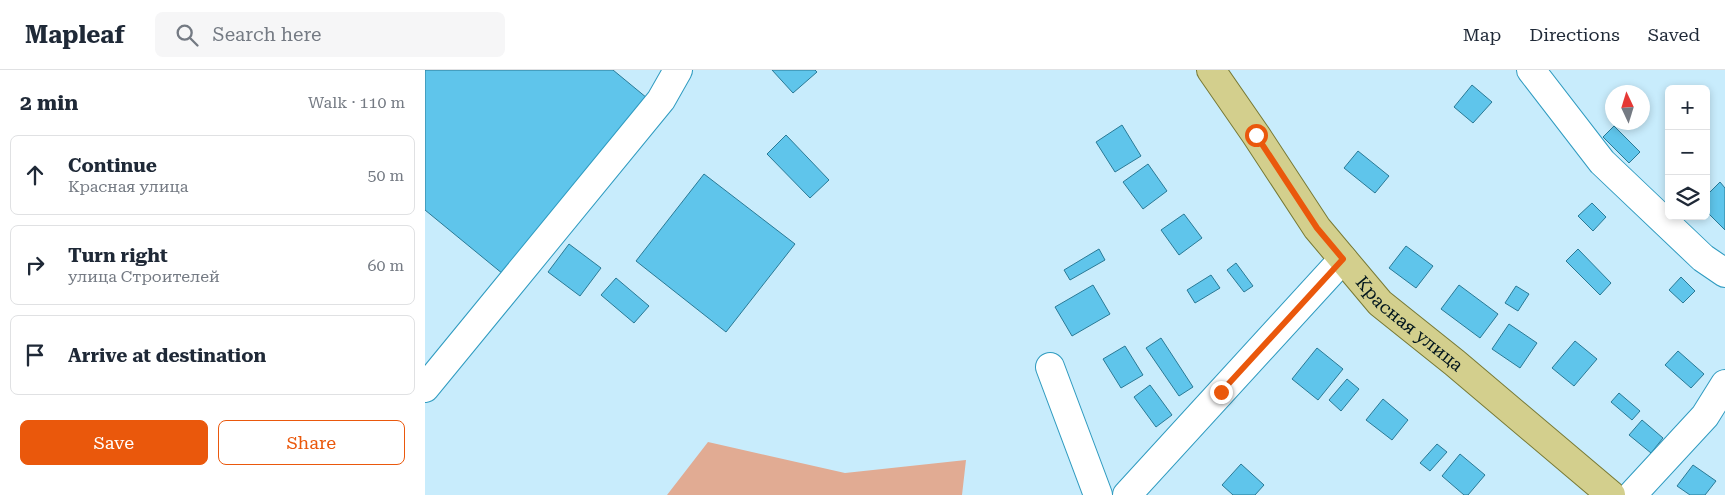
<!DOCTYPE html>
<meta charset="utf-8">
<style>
:root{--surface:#fff;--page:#f6f6f7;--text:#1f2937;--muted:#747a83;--line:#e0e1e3;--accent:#ea580c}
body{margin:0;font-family:"Roboto Serif",serif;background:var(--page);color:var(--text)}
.controls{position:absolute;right:15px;top:15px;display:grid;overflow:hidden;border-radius:8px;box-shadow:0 2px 8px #0003}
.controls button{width:45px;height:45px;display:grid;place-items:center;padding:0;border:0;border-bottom:1px solid var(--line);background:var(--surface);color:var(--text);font:25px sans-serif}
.compass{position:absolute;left:1180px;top:15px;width:45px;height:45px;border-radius:50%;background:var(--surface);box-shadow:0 2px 8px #0003;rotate:356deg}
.stop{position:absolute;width:15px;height:15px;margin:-11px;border:4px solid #ea580c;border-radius:50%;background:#fff}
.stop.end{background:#ea580c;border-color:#fff;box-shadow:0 1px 5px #0008}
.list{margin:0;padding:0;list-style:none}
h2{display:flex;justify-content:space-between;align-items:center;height:65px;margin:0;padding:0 20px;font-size:21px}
h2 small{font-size:16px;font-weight:400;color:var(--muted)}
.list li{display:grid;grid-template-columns:32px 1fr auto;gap:15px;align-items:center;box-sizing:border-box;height:80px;margin:0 10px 10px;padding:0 10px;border:1px solid var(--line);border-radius:8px}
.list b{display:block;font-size:19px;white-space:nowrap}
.list p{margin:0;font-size:16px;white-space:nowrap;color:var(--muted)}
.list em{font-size:16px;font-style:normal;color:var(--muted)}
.actions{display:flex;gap:10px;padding:15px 20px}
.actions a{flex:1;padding:11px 0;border:1px solid var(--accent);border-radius:8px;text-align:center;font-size:18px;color:var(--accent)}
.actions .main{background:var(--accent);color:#fff}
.icon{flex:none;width:28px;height:28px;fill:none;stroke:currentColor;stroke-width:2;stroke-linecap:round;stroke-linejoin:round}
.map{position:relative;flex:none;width:1300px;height:425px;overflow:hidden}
header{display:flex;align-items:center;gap:30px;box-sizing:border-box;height:70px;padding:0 25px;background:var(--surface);border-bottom:1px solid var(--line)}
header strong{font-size:24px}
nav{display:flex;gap:28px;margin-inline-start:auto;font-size:18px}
.search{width:350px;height:45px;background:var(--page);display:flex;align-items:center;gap:12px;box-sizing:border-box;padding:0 18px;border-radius:8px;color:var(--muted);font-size:19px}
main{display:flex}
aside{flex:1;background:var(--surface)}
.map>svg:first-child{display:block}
.green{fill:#e1ab93}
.building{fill:#5fc5eb;stroke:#2a7a96}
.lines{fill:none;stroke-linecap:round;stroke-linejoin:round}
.minor-casing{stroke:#2f9bc0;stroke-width:30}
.major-casing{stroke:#777934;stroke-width:30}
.minor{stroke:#fff;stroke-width:28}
.major{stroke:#d3cf8d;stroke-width:28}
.route{stroke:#ea580c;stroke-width:6}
.labels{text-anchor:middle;stroke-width:4;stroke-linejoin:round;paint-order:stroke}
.street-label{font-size:18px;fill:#01151d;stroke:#c8ecfc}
</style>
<header>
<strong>Mapleaf</strong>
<div class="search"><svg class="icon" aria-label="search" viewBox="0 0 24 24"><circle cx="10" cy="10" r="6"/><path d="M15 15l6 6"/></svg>Search here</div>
<nav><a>Map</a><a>Directions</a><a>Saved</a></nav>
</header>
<main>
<aside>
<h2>2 min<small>Walk · 110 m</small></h2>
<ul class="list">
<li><svg class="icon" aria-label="ahead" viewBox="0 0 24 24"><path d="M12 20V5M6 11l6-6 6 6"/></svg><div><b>Continue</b><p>Красная улица</p></div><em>50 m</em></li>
<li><svg class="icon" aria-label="right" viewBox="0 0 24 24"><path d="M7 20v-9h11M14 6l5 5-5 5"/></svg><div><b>Turn right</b><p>улица Строителей</p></div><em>60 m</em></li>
<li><svg class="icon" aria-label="arrive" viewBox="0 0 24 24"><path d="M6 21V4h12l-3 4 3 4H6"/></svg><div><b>Arrive at destination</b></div></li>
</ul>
<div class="actions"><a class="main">Save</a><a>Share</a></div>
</aside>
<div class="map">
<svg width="1300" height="425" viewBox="0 0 1300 425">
<rect width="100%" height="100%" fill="#c8ecfc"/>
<polygon class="green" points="283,372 420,403 541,390 537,425 242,425"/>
<g class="building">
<polygon points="0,0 188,0 222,28 78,204 0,140"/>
<polygon points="347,0 390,0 392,2 368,23"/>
<polygon points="1047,15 1067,32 1048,53 1029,37"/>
<polygon points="697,55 716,86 690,102 671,72"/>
<polygon points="1189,56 1215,82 1204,93 1178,67"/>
<polygon points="361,65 404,110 385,128 342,84"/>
<polygon points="933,81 964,106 950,123 919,98"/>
<polygon points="723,94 742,121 718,139 698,112"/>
<polygon points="279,104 370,174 301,262 211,191"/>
<polygon points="1295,112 1300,118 1300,160 1281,141 1281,126"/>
<polygon points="1167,133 1181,147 1168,161 1153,146"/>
<polygon points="759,144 777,168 754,185 736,160"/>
<polygon points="144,174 176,198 155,226 123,202"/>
<polygon points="981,176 1008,196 991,218 964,198"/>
<polygon points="674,179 680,190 645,210 639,200"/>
<polygon points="1153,179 1186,213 1175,225 1141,191"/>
<polygon points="811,193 828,216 819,222 802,200"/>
<polygon points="786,205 795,218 770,233 762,220"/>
<polygon points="1256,207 1270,221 1258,233 1244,220"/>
<polygon points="191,208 224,236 209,253 176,225"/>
<polygon points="668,215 685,244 647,266 630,237"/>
<polygon points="1034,215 1073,244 1055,268 1016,239"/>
<polygon points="1091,216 1104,224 1093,241 1080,233"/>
<polygon points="1084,254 1112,273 1095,298 1067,279"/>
<polygon points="736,268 768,317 754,326 721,278"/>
<polygon points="1150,271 1172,289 1149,316 1127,298"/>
<polygon points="700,276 718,305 696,318 678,289"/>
<polygon points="892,278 918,299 893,330 867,309"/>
<polygon points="1253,281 1279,304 1266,318 1240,295"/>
<polygon points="922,309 934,319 916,341 904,330"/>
<polygon points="725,315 747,345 731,357 709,327"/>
<polygon points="1194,323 1215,341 1207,350 1186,332"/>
<polygon points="958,329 983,350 967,370 941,350"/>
<polygon points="1217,350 1238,368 1226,383 1204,365"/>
<polygon points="1012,374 1022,382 1005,401 995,393"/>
<polygon points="1035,384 1060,405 1043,425 1039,425 1017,406"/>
<polygon points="816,394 839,415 830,425 808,425 797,415"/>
<polygon points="1268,395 1291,411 1280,425 1265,425 1252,416"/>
</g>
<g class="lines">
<defs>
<g id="minor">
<polyline points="1106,0 1177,92 1278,188 1300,203"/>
<polyline points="625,297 673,425"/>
<polyline points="0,318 236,30 253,0"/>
<polyline points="702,425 918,189"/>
<polyline points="1207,425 1280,346 1300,314"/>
</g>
<g id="major">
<path id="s1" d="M786 0 831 65 892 158 955 233 1030 293 1186 425"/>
</g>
</defs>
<use href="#minor" class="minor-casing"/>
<use href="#major" class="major-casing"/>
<use href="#minor" class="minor"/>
<use href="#major" class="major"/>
</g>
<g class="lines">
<polyline class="route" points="796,322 918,189 892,158 831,65"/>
</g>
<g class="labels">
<g class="street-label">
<text dy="6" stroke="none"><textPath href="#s1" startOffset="324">Красная улица</textPath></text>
</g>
</g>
</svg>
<div class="controls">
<button>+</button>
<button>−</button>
<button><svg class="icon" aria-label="layers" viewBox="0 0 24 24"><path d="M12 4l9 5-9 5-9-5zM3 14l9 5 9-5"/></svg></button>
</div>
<svg class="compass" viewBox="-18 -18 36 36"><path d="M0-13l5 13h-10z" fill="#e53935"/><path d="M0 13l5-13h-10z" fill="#747a83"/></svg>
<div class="stop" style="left:831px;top:65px"></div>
<div class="stop end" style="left:796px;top:322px"></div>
</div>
</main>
